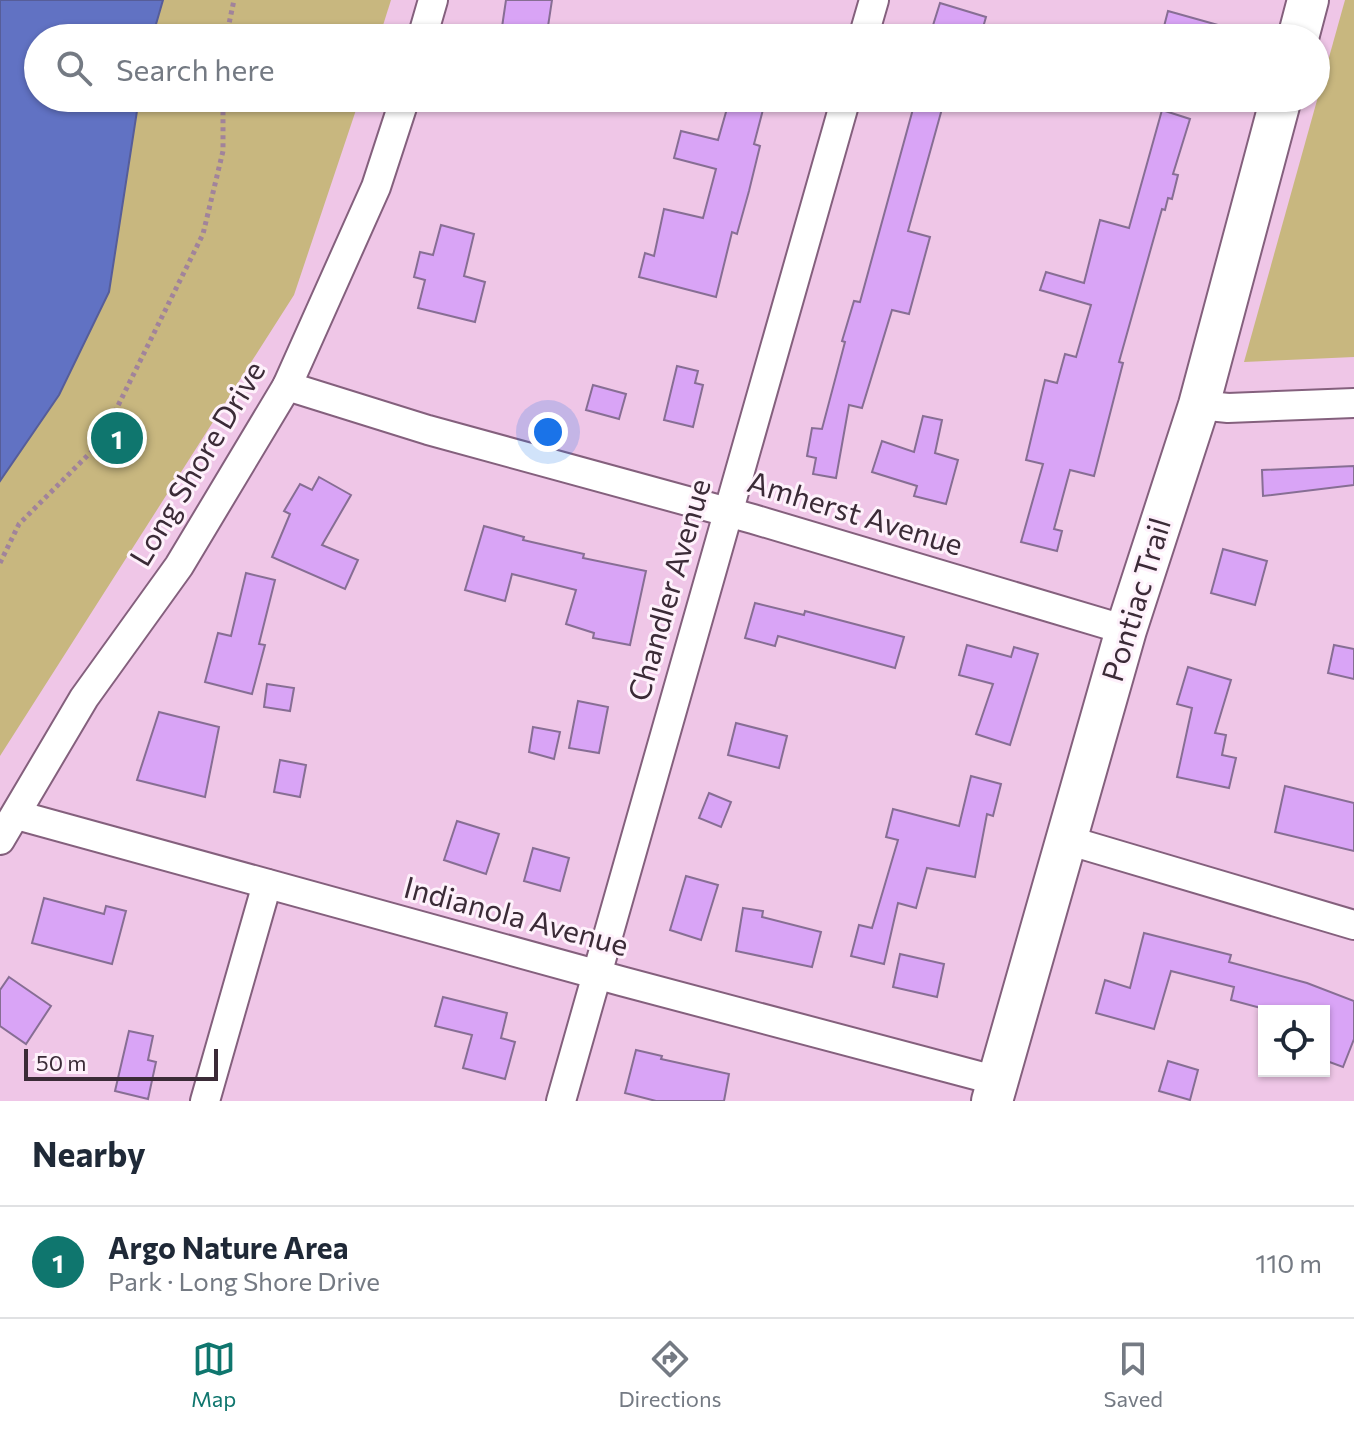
<!DOCTYPE html>
<meta charset="utf-8">
<style>
:root{--surface:#fff;--page:#f2f2f3;--text:#1f2937;--muted:#747a83;--line:#e0e1e3;--accent:#0f766e}
body{margin:0;font-family:Commissioner,sans-serif;background:var(--page);color:var(--text)}
.controls{position:absolute;right:24px;bottom:24px;display:grid;overflow:hidden;border-radius:0px;box-shadow:0 2px 6px #0004}
.controls button{width:72px;height:72px;display:grid;place-items:center;padding:0;border:0;border-bottom:2px solid var(--line);background:var(--surface);color:var(--text);font:40px sans-serif}
.scale{position:absolute;left:24px;bottom:20px;width:194px;box-sizing:border-box;padding-left:8px;border:4px solid #3b2b37;border-top:0;font-size:22px;line-height:28px;white-space:nowrap;color:#3b2b37;-webkit-text-stroke:6px #fef1fb;paint-order:stroke}
.you{position:absolute;left:548px;top:432px;width:28px;height:28px;margin:-20px;border:6px solid #fff;border-radius:50%;background:#1a73e8;box-shadow:0 0 0 12px #1a73e833}
.badge{display:grid;place-items:center;width:52px;height:52px;border-radius:50%;background:var(--accent);color:#fff;font-size:26px;font-weight:700}
.pin{position:absolute;translate:-50% -50%;border:4px solid #fff;box-shadow:0 2px 8px #0006}
.list{margin:0;padding:0;list-style:none}
h2{display:flex;justify-content:space-between;align-items:center;height:104px;margin:0;padding:0 32px;font-size:34px}
h2 small{font-size:26px;font-weight:400;color:var(--muted)}
.list li{display:grid;grid-template-columns:52px 1fr auto;gap:24px;align-items:center;box-sizing:border-box;height:112px;padding:0 32px;border-top:2px solid var(--line)}
.list b{display:block;font-size:30px;white-space:nowrap}
.list p{margin:0;font-size:26px;white-space:nowrap;color:var(--muted)}
.list em{font-size:26px;font-style:normal;color:var(--muted)}
.icon{flex:none;width:44px;height:44px;fill:none;stroke:currentColor;stroke-width:2;stroke-linecap:round;stroke-linejoin:round}
.map{position:relative;flex:none;width:1354px;height:1101px;overflow:hidden}
.search{position:absolute;background:var(--surface);box-shadow:0 2px 6px #0004;left:24px;right:24px;top:24px;height:88px;display:flex;align-items:center;gap:20px;box-sizing:border-box;padding:0 28px;border-radius:44px;color:var(--muted);font-size:30px}
.sheet{height:216px;background:var(--surface)}
nav{display:flex;justify-content:space-around;align-items:center;box-sizing:border-box;height:112px;border-top:2px solid var(--line);background:var(--surface);font-size:22px;color:var(--muted)}
nav a{display:grid;justify-items:center;gap:4px}
nav .on{color:var(--accent)}
.map>svg:first-child{display:block}
.green{fill:#c8b77f}
.water{fill:#6172c3;stroke:#565d99;stroke-width:2}
.building{fill:#d9a4f6;stroke:#876e94;stroke-width:2}
.lines{fill:none;stroke-linecap:round;stroke-linejoin:round}
.minor-casing{stroke:#84607d;stroke-width:32}
.secondary-casing{stroke:#84607d;stroke-width:44}
.path{stroke:#a1839b;stroke-width:5;stroke-dasharray:4 4;stroke-linecap:butt}
.minor{stroke:#fff;stroke-width:28}
.secondary{stroke:#fff;stroke-width:40}
.labels{text-anchor:middle;stroke-width:6;stroke-linejoin:round;paint-order:stroke}
.street-label{font-size:30px;fill:#3b2b37;stroke:#fef1fb}
</style>
<div class="map">
<svg width="1354" height="1101" viewBox="0 0 1354 1101">
<rect width="100%" height="100%" fill="#efc6e7"/>
<g class="green">
<polygon points="163,0 391,0 379,38 152,38"/>
<polygon points="1345,0 1354,0 1354,357 1244,362"/>
<polygon points="139,98 360,98 294,295 0,756 0,481 59,395 109,292"/>
</g>
<polygon class="water" points="0,0 163,0 152,38 38,38 38,98 139,98 109,292 59,395 0,481"/>
<g class="building">
<polygon points="506,0 552,0 547,33 502,27"/>
<polygon points="940,3 986,17 980,38 929,38"/>
<polygon points="1168,11 1243,32 1242,38 1161,38"/>
<polygon points="730,98 766,98 754,144 760,146 749,191 737,234 732,232 716,297 639,277 645,253 654,256 664,209 703,218 716,169 674,158 681,131 718,140"/>
<polygon points="916,98 945,98 908,231 930,237 909,314 892,310 862,408 849,405 836,478 813,474 816,458 807,456 812,428 822,429 845,342 842,341 854,301 860,302"/>
<polygon points="1162,110 1190,119 1173,174 1178,175 1172,199 1168,198 1165,210 1162,209 1119,362 1123,363 1094,476 1070,470 1054,529 1062,531 1057,551 1021,542 1043,464 1026,460 1045,380 1057,383 1065,354 1076,357 1091,305 1040,290 1046,272 1084,283 1100,220 1129,228"/>
<polygon points="441,225 474,234 464,276 485,282 475,322 418,308 425,280 414,277 420,252 433,255"/>
<polygon points="677,366 698,371 695,383 703,385 693,427 664,420"/>
<polygon points="593,385 626,394 619,419 586,410"/>
<polygon points="923,416 942,420 935,453 958,460 946,504 914,496 917,486 872,472 882,441 914,452"/>
<polygon points="1354,466 1354,485 1263,496 1262,470"/>
<polygon points="319,477 351,495 322,545 358,560 345,589 272,557 290,514 284,511 300,484 312,490"/>
<polygon points="484,526 524,537 523,540 584,554 583,558 646,571 630,645 593,638 594,633 566,624 576,590 512,574 505,601 465,590"/>
<polygon points="1223,549 1267,561 1255,605 1211,593"/>
<polygon points="246,573 275,580 259,644 265,645 252,694 205,682 218,633 231,636"/>
<polygon points="755,603 804,615 805,611 904,637 895,668 778,636 775,646 745,638"/>
<polygon points="967,645 1011,657 1014,647 1038,654 1010,745 976,734 993,684 959,675"/>
<polygon points="1334,645 1354,649 1354,679 1328,673"/>
<polygon points="1188,667 1231,680 1215,733 1226,735 1222,755 1236,758 1229,788 1177,777 1192,708 1177,704"/>
<polygon points="267,684 294,688 290,711 264,707"/>
<polygon points="578,701 608,707 599,753 569,748"/>
<polygon points="159,712 219,727 205,797 137,780"/>
<polygon points="736,723 787,736 779,768 728,755"/>
<polygon points="533,727 560,732 554,759 529,752"/>
<polygon points="280,760 306,765 300,797 274,792"/>
<polygon points="971,776 1001,784 993,816 987,814 975,877 927,868 916,908 898,903 884,964 851,956 859,925 872,928 898,840 886,837 893,809 959,826"/>
<polygon points="1285,786 1354,803 1354,851 1275,832"/>
<polygon points="709,793 731,802 721,827 699,818"/>
<polygon points="457,821 499,834 486,874 444,860"/>
<polygon points="533,848 569,858 560,891 524,881"/>
<polygon points="686,876 718,885 701,940 670,930"/>
<polygon points="44,898 104,914 106,906 126,911 112,964 32,943"/>
<polygon points="743,908 763,911 762,917 821,932 812,967 736,951"/>
<polygon points="1144,933 1231,955 1229,962 1307,983 1354,1001 1354,1039 1343,1067 1324,1060 1324,1011 1272,1011 1231,1000 1234,987 1171,971 1154,1029 1096,1013 1105,980 1130,988"/>
<polygon points="900,954 944,964 937,997 893,987"/>
<polygon points="9,977 51,1006 26,1044 0,1026 0,990"/>
<polygon points="443,997 507,1013 501,1038 515,1042 505,1079 463,1068 472,1035 435,1026"/>
<polygon points="129,1031 153,1036 148,1060 156,1062 148,1099 115,1091"/>
<polygon points="636,1050 662,1056 661,1059 729,1074 724,1101 656,1101 625,1093"/>
<polygon points="1168,1061 1198,1070 1190,1100 1159,1091"/>
</g>
<g class="lines">
<defs>
<g id="minor">
<polyline points="422,38 433,0"/>
<polyline points="863,38 874,0"/>
<polyline points="287,386 428,430 753,519 1126,630"/>
<polyline points="1199,405 1228,408 1354,403"/>
<polyline points="17,815 621,981 998,1081"/>
<polyline points="0,840 84,698 179,566 287,386 376,187 405,98"/>
<polyline points="1067,840 1354,925"/>
<polyline points="205,1101 267,884"/>
<polyline points="561,1101 846,98"/>
</g>
<g id="secondary">
<polyline points="1298,38 1308,0"/>
<polyline points="992,1101 1126,630 1199,405 1281,98"/>
</g>
</defs>
<use href="#minor" class="minor-casing"/>
<use href="#secondary" class="secondary-casing"/>
<g class="path">
<polyline points="226,38 234,0"/>
<polyline points="0,563 19,524 99,444 203,234 223,151 223,98"/>
</g>
<use href="#minor" class="minor"/>
<use href="#secondary" class="secondary"/>
</g>
<g class="labels">
<g class="street-label">
<text transform="translate(198 464) rotate(-59)" y="10">Long Shore Drive</text>
<text transform="translate(855 514) rotate(17)" y="10">Amherst Avenue</text>
<text transform="translate(670 590) rotate(-74)" y="10">Chandler Avenue</text>
<text transform="translate(1137 600) rotate(-73)" y="10">Pontiac Trail</text>
<text transform="translate(516 917) rotate(15)" y="10">Indianola Avenue</text>
</g>
</g>
</svg>
<div class="controls">
<button><svg class="icon" aria-label="locate" viewBox="0 0 24 24"><circle cx="12" cy="12" r="6"/><path d="M12 2v4M12 18v4M2 12h4M18 12h4"/></svg></button>
</div>
<div class="scale">50 m</div>
<div class="you"></div>
<div class="pin badge" style="left:117px;top:438px">1</div>
<div class="search"><svg class="icon" aria-label="search" viewBox="0 0 24 24"><circle cx="10" cy="10" r="6"/><path d="M15 15l6 6"/></svg>Search here</div>
</div>
<section class="sheet">
<h2>Nearby<small></small></h2>
<ul class="list">
<li><span class="badge">1</span><div><b>Argo Nature Area</b><p>Park · Long Shore Drive</p></div><em>110 m</em></li>
</ul>
</section>
<nav>
<a class="on"><svg class="icon" aria-label="map" viewBox="0 0 24 24"><path d="M3 6l6-2 6 2 6-2v14l-6 2-6-2-6 2zM9 4v14M15 6v14"/></svg>Map</a>
<a><svg class="icon" aria-label="directions" viewBox="0 0 24 24"><path d="M12 3l9 9-9 9-9-9zM9 14v-3h6M13 9l2 2-2 2"/></svg>Directions</a>
<a><svg class="icon" aria-label="saved" viewBox="0 0 24 24"><path d="M7 4h10v16l-5-4-5 4z"/></svg>Saved</a>
</nav>
